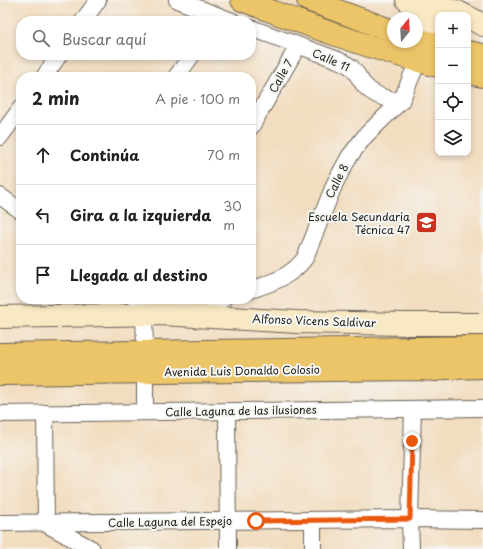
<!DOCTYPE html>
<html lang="es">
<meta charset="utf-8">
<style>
:root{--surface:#fff;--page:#f6f6f6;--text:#202124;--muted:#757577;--line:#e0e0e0}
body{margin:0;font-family:"Playpen Sans",sans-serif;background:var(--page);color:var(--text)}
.controls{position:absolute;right:12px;top:12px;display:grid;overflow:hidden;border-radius:8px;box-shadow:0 2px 6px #0003}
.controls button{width:36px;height:36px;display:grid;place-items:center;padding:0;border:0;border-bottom:1px solid var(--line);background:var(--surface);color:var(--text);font:20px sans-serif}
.compass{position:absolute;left:387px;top:12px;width:36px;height:36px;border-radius:50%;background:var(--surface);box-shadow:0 2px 6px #0003;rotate:18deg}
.stop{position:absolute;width:12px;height:12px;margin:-9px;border:3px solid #ea580c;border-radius:50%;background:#fff}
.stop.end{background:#ea580c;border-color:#fff;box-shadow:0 1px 4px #0008}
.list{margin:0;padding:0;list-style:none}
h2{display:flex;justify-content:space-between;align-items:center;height:52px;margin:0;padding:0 16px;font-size:17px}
h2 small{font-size:13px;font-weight:400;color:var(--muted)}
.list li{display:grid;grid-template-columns:26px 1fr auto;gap:12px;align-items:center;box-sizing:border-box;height:60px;padding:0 16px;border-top:1px solid var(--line)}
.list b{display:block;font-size:15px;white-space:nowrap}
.list em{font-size:13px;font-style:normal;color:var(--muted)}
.icon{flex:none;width:22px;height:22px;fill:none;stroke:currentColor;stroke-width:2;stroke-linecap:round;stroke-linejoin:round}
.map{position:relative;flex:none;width:483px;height:549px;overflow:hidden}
.search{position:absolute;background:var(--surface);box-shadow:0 2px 6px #0003;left:16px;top:16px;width:240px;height:44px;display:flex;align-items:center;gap:10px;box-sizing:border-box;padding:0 14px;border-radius:16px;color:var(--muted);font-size:15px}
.panel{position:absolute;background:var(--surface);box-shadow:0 2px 6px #0003;left:16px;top:72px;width:240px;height:232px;border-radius:16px}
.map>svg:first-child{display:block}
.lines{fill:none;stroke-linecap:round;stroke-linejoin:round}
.minor-casing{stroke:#676055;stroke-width:18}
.secondary-casing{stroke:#676055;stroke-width:24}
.primary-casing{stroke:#676055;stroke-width:24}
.trunk-casing{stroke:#676055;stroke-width:24}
.minor{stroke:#fff;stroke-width:16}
.secondary{stroke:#f8e8c3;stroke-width:22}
.primary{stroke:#edc569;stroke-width:22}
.trunk{stroke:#edc569;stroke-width:22}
.route{stroke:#ea580c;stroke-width:5}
.labels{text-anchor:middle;stroke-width:4;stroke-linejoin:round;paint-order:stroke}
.street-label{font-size:11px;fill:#1c1c1c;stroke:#f6f6f2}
.poi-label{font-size:11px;fill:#1c1c1c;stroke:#f6f6f2;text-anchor:end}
</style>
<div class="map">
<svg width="483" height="549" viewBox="0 0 483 549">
<rect width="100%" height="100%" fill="#f6f6f2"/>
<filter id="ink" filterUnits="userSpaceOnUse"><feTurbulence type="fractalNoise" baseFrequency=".025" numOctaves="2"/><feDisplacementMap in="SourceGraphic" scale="8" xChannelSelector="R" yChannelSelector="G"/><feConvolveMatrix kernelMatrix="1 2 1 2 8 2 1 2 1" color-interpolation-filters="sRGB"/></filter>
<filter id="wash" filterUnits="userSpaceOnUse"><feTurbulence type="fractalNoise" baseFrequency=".012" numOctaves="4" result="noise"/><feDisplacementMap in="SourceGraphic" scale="16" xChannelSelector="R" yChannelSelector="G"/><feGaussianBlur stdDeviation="0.9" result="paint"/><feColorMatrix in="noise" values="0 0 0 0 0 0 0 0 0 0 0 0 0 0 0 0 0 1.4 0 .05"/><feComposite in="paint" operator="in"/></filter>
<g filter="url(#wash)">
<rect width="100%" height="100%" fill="#f2ddc0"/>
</g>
<g filter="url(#ink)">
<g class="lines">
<defs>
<g id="minor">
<polyline points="177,0 232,21"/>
<polyline points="83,21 98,0"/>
<path d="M251 28 338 60C342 62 348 64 352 68 357 73 360 80 364 85 374 96 388 100 401 101"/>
<polyline points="44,77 59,55"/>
<polyline points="176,77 192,55"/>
<polyline points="251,127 298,46"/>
<polyline points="0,137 21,108"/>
<polyline points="0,196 21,211"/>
<path d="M251 290C272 283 292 276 305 258L335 183 349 157 365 136 401 101 418 61"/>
<polyline points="135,299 145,307 182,308 223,299"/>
<polyline points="145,345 144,315 147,304"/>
<polyline points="145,384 145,412"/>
<polyline points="227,411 228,549"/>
<polyline points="45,413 46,524 92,549"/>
<polyline points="0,414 483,408"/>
<polyline points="0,523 410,519 483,520"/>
<polyline points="313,549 313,521"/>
<polyline points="411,549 410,519 413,409"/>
</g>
<g id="secondary">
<path d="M407 0C424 13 429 22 431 43"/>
<polyline points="413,0 458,12 464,15"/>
<polyline points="468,17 483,25"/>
<polyline points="0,317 162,314 297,322 408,324 483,324"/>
</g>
<g id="primary">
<polyline points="0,354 483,347"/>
<polyline points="0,374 417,369 437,370"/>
</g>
<g id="trunk">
<path d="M242 0C307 25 371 49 438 66"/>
<polyline points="308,0 393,31"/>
<polyline points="417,39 438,45"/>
<polyline points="468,52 483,55"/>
<polyline points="468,73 483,76"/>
<polyline points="417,369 483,367"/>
</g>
</defs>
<use href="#minor" class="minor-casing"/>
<use href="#secondary" class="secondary-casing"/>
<use href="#primary" class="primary-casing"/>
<use href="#trunk" class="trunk-casing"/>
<use href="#minor" class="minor"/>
<use href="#secondary" class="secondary"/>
<use href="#primary" class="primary"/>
<use href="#trunk" class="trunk"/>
</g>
</g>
<g class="lines" filter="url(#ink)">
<polyline class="route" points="256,521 410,519 412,441"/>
</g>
<defs>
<symbol id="university-square" viewBox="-11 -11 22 22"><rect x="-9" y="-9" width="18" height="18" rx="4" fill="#c8321e" stroke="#f6f6f2"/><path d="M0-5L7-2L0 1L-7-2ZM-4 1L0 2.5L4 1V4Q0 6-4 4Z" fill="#fff"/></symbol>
</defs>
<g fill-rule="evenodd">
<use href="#university-square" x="414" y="210" width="25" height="25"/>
</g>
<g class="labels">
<g class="street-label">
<text transform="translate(331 60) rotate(24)" y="4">Calle 11</text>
<text transform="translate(281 76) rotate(-60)" y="4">Calle 7</text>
<text transform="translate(337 181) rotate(-63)" y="4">Calle 8</text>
<text transform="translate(314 321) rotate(2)" y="4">Alfonso Vicens Saldivar</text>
<text transform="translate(242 371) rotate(-1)" y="4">Avenida Luis Donaldo Colosio</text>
<text transform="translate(241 411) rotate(-1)" y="4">Calle Laguna de las ilusiones</text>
<text transform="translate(170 522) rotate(-1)" y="4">Calle Laguna del Espejo</text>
</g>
<g class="poi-label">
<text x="410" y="221">Escuela Secundaria<tspan x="410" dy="13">Técnica 47</tspan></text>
</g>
</g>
</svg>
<div class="controls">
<button>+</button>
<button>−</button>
<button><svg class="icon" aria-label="locate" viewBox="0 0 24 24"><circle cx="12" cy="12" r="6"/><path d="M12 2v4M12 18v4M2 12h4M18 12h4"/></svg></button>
<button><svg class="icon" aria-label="layers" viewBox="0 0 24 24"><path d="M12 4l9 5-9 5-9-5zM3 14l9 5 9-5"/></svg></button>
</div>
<svg class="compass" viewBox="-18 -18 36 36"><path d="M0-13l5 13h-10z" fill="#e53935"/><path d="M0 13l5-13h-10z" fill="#757577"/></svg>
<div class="stop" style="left:256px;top:521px"></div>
<div class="stop end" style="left:412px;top:441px"></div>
<div class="search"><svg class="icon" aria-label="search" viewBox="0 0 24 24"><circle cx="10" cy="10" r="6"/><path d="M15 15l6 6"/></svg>Buscar aquí</div>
<section class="panel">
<h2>2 min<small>A pie · 100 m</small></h2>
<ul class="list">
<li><svg class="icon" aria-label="ahead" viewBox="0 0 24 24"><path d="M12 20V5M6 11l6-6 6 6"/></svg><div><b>Continúa</b></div><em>70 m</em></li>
<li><svg class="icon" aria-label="left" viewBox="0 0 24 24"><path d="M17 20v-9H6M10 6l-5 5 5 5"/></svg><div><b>Gira a la izquierda</b></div><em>30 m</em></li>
<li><svg class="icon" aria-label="arrive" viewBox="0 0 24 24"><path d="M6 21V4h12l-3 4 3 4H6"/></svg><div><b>Llegada al destino</b></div></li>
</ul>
</section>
</div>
